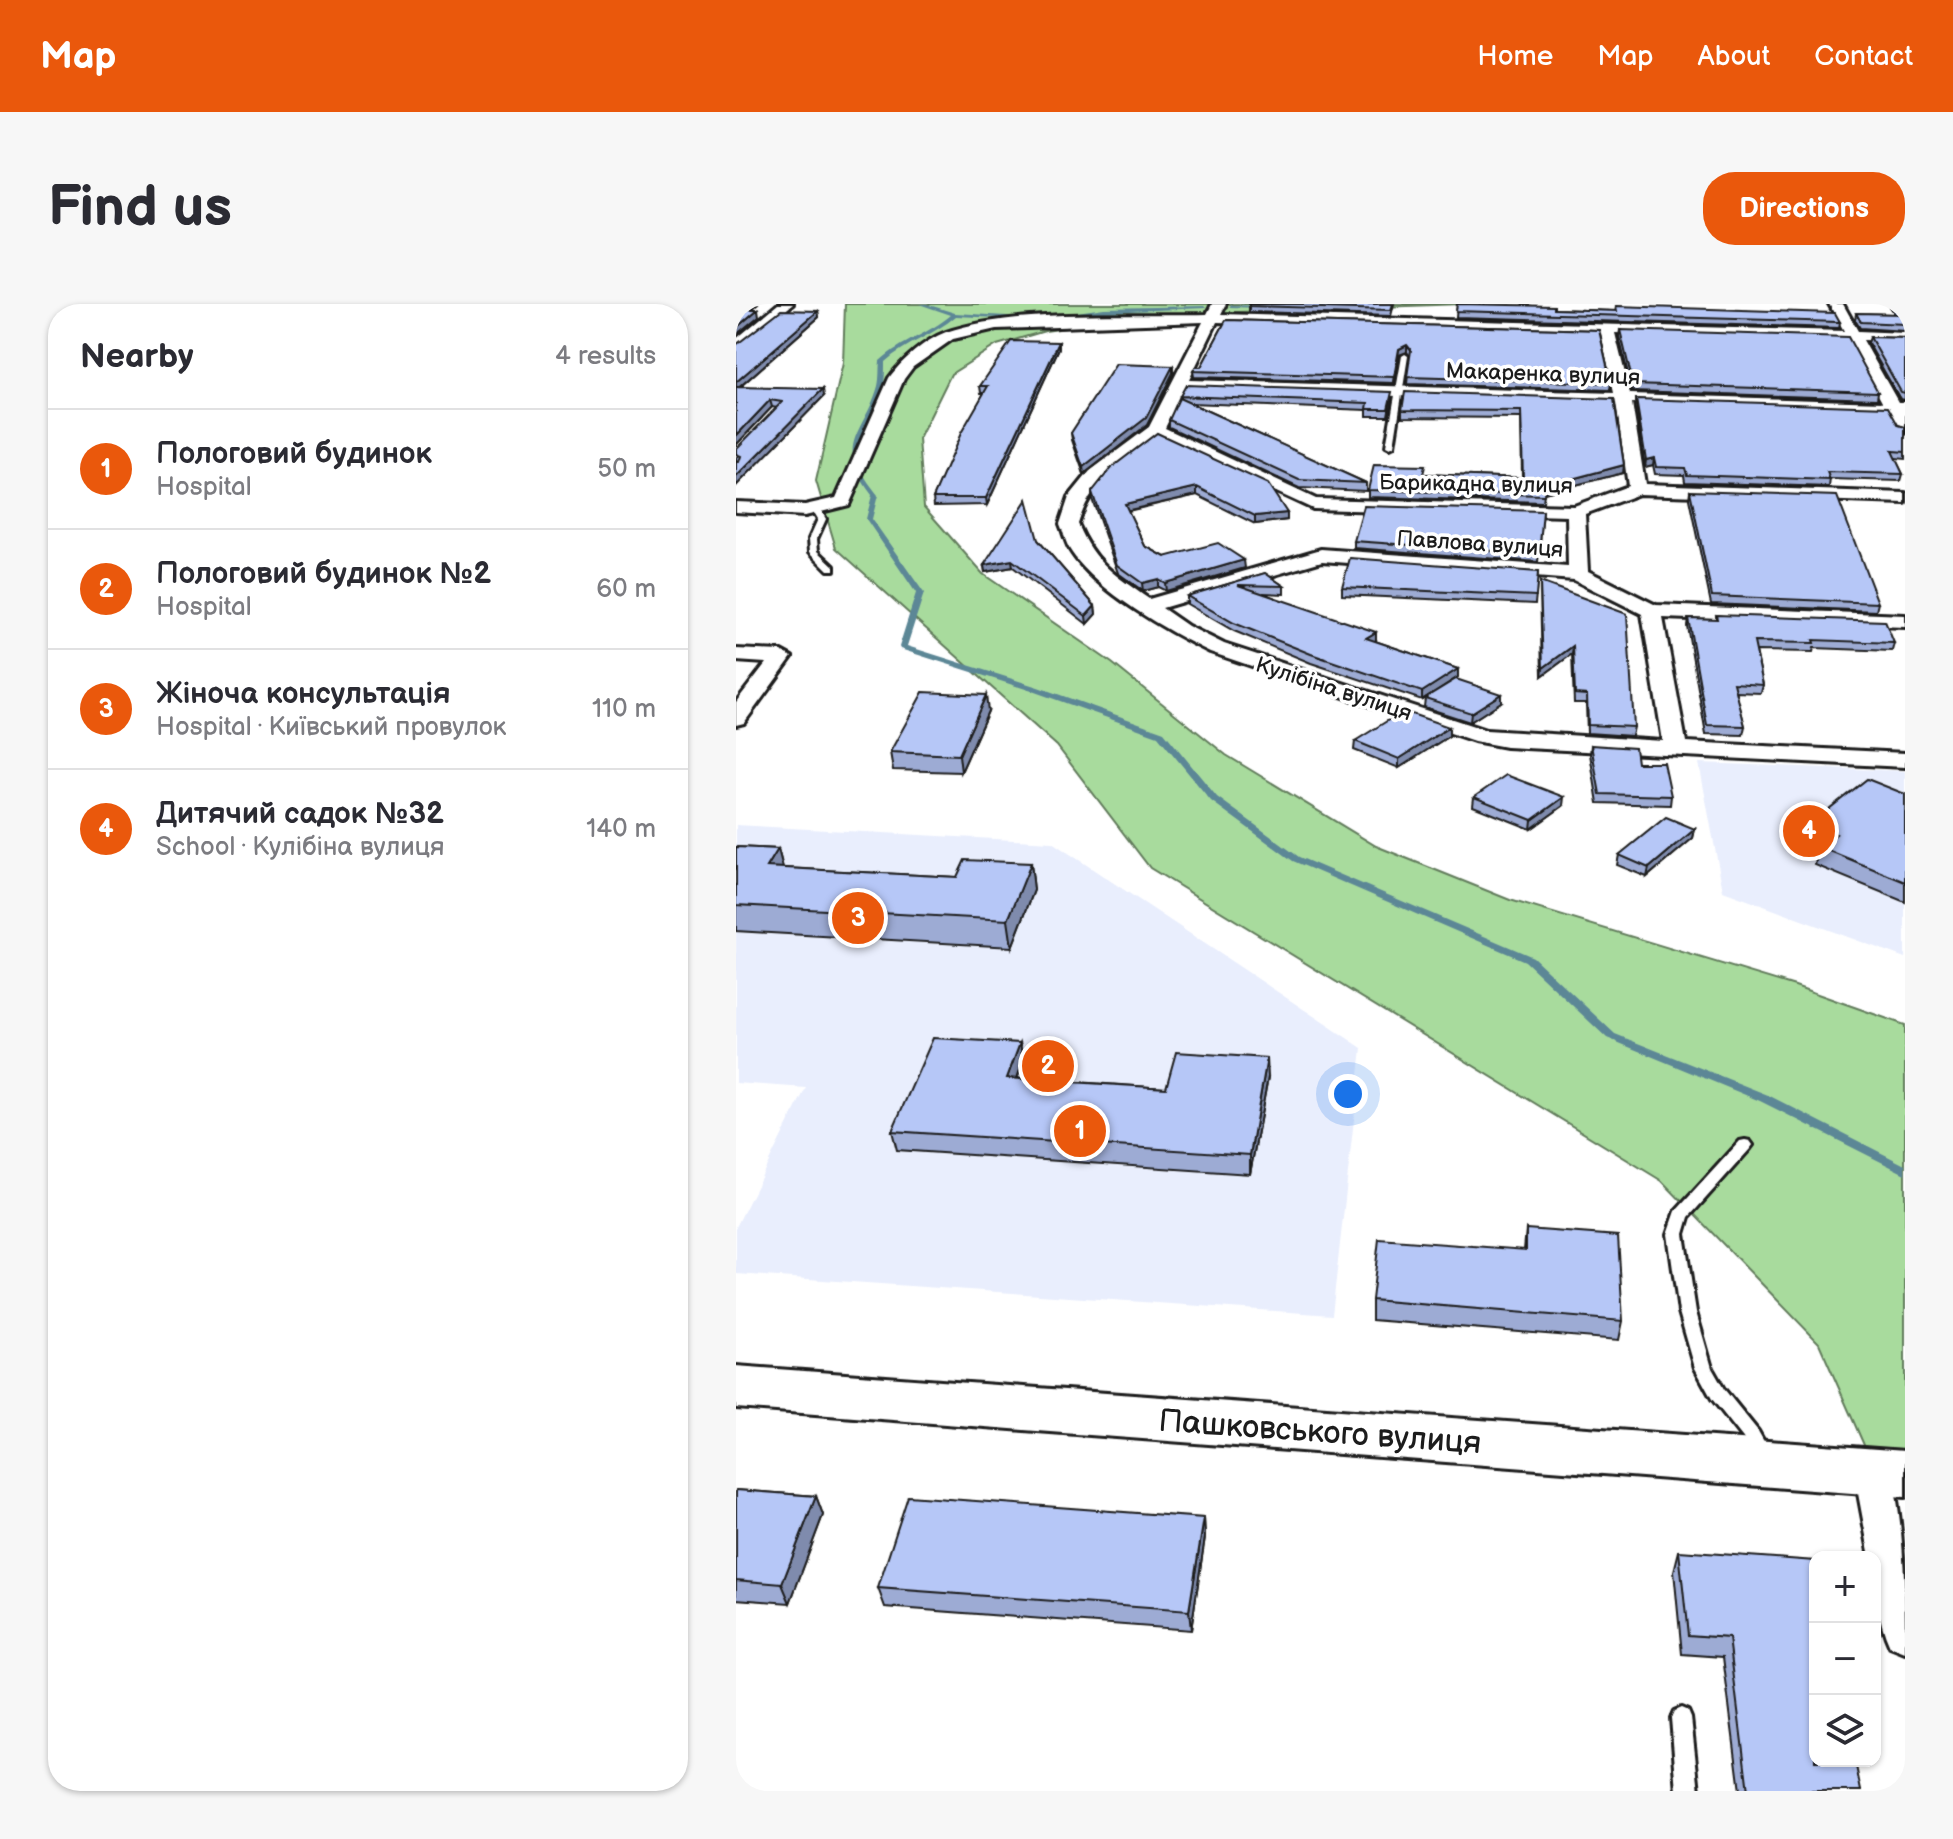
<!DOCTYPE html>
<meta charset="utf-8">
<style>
:root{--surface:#fff;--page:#f7f7f7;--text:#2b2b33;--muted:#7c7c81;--line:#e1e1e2;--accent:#ea580c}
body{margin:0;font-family:"Balsamiq Sans",sans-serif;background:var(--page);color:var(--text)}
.controls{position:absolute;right:24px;bottom:24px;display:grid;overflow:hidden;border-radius:16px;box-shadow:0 2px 6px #0004}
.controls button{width:72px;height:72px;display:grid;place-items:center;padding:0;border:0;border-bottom:2px solid var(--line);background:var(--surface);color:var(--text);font:40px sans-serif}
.you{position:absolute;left:612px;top:790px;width:28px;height:28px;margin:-20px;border:6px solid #fff;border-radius:50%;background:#1a73e8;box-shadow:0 0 0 12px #1a73e833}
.badge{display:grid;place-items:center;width:52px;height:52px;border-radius:50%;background:var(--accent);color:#fff;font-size:26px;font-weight:700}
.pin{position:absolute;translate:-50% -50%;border:4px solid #fff;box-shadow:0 2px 8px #0006}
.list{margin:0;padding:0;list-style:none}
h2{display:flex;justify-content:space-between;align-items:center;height:104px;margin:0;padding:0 32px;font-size:34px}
h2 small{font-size:26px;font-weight:400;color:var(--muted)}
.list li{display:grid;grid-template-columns:52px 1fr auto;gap:24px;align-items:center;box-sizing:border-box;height:120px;padding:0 32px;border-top:2px solid var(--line)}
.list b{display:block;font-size:30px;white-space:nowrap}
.list p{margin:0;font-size:26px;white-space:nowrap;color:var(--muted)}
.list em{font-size:26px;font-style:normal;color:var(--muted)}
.icon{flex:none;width:44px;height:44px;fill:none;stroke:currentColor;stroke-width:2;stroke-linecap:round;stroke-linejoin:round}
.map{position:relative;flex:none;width:1169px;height:1487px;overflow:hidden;border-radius:32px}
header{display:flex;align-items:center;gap:48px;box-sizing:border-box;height:112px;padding:0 40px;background:var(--accent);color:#fff}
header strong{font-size:38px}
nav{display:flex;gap:44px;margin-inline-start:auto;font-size:28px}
.intro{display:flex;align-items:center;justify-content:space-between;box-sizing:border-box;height:192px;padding:0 48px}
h1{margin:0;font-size:56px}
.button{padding:20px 36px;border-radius:32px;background:var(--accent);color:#fff;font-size:28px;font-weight:700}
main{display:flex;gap:48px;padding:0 48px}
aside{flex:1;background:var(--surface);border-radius:32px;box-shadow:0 2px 6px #0004}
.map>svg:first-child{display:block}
.built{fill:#e9eefd}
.green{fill:#a8db9d;stroke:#627c5c;stroke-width:2}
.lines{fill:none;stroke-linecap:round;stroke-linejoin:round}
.stream{fill:#5c8796;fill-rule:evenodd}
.lane-casing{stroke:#1c1c1c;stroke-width:6}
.street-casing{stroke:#1c1c1c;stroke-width:6}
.secondary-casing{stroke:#1c1c1c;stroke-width:6}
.lane{fill:#fff;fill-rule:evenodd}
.street{fill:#fff;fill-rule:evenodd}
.secondary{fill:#fff;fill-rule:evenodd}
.wall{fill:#9dabd4;stroke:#1c1c1c;stroke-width:2}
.shaded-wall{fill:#7f8bad;stroke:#1c1c1c;stroke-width:2}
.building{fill:#b6c7f7;stroke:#1c1c1c;stroke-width:2}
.labels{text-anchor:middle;stroke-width:7;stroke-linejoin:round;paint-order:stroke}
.far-street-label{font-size:22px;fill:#1c1c1c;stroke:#fff}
.near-street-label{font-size:32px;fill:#1c1c1c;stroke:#fff}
</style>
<header>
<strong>Map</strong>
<nav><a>Home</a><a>Map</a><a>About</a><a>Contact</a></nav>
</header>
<div class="intro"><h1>Find us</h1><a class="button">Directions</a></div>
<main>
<aside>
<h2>Nearby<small>4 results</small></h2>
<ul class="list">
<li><span class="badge">1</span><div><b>Пологовий будинок</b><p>Hospital</p></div><em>50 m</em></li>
<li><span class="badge">2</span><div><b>Пологовий будинок №2</b><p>Hospital</p></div><em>60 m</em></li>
<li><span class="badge">3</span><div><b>Жіноча консультація</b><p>Hospital · Київський провулок</p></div><em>110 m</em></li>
<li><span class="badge">4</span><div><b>Дитячий садок №32</b><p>School · Кулібіна вулиця</p></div><em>140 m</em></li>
</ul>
</aside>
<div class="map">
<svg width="1169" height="1487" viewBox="0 0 1169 1487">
<rect width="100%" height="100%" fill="#fff"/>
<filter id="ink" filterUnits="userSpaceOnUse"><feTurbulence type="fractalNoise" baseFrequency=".0125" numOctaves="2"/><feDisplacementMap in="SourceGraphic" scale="16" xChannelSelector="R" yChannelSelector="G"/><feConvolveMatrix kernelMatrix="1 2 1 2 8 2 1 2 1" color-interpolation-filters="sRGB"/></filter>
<g filter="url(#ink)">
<g class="built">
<polygon points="963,459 1169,467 1169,654 987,587"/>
<polygon points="0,521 316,538 626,744 596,1011 0,970 0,923 70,784 0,779"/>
</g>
<polygon class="green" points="109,0 727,0 420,11 309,27 261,41 215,70 183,135 188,203 247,270 376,359 490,451 640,542 774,596 1059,682 1169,721 1169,1159 1135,1157 1083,1039 926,877 414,564 321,442 100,244 80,177 107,59"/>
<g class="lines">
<g class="stream">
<path d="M183 0H190L219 9 288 13 285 15 220 12C198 31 170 39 149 58 149 68 149 75 147 84 138 111 116 133 125 164 128 174 136 183 142 191L136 215 188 289 171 342 302 383 428 428 481 493 563 553 797 653 879 730 1032 791 1169 861V870L1024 797 871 734 789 657 557 557 475 497 422 432 296 387 164 345 163 343 180 289 130 215 136 191C96 138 128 131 142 82 144 73 143 65 144 57 166 37 194 29 215 11Z"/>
<polygon points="495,1 527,2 529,3 527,4 493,3"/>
<polygon points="468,2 470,4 368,8 317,14 314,12 368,4"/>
</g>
<defs>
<g id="lane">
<polygon points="669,50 672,52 658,142 654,144 650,142 666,52"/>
<polygon points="80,202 83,203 90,215 81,235 82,247 98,262 98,266 92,266 74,248 73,235 82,215 76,205"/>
<polygon points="1009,836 1014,837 1017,841 1014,845 953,913 948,930 960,1008 976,1064 988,1085 1022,1127 1036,1152 1033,1157 1027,1160 1021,1157 1010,1138 976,1095 959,1064 943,1008 932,930 940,907 1004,837"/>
<polygon points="945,1404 952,1407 955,1414 963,1487 941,1487 935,1414 938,1407"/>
</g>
<g id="street">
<polygon points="42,0 57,0 0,46 0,35"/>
<path d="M476 0H490L485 10 1108 27 1093 0H1107L1122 27 1169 29V37L1127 36 1162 98H1169V129L1163 127 1152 107 896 99 909 180 1169 189V199L903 190 849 210 852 267 920 301 1169 311V323L927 314 950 438 1169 449V463L770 443 738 437 474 348C433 328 361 287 336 249 330 241 328 229 324 220L333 193 354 167 413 123 467 18 260 25 217 35 177 63 168 75 113 201 69 212 0 208V198L69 201 100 194 153 74C166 56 189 36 210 28 280 4 395 12 471 10ZM481 18 865 29 878 89 453 76ZM879 29 1113 36 1146 98 894 90ZM448 85 880 99 892 182 838 202 580 195 429 124ZM421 133 577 205 831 212 832 263 585 245 413 295C379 271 359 260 342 220 357 173 384 161 421 133ZM586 257 838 276 906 310 927 437 750 426 488 340 452 322 426 304Z"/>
<polygon points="0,345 45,347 56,353 8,419 0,421 0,398 30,359 0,357"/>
<path d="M1138 1151 1152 1156C1169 1213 1169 1288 1169 1349L1154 1343C1141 1315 1139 1283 1139 1253H1134L1118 1168 1124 1156Z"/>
</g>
<polygon id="secondary" points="0,1062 1169,1147 1169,1193 0,1104"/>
</defs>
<use href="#lane" class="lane-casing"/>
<use href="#street" class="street-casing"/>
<use href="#secondary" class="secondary-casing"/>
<use href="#lane" class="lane"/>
<use href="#street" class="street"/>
<use href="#secondary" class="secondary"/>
</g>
<g class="wall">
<polygon points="658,0 655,12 513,8 513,2"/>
<polygon points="721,0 818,5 879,7 880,2 1104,18 1103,24 720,13"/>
<polygon points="1152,0 1169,0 1169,27 1124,24 1119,16 1120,9 1159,10"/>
<polygon points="82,7 83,13 4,83 88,92 0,182 0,158 3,158 0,157 0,154 41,104 36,103 0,141 0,41"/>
<polygon points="490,16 863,26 875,79 874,86 671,80 674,52 671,48 663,51 658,79 458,73 457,67 465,63"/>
<polygon points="884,26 1142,88 1141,95 896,87 883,32"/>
<polygon points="1134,33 1169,34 1169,96 1164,95 1132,39"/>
<polygon points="323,38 323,44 251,201 198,202 197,194 248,89 245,89 244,82"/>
<polygon points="437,69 411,121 348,170 336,136 335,129"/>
<polygon points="444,92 655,95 652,112 631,112 631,106 454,99 630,179 630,187 563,184 433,123 433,116 445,94"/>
<polygon points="878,95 888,161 887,169 808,189 807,198 632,193 632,186 688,170 786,174 785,114 666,113 666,106"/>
<polygon points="900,95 1162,121 1169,123 1169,155 1159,154 1167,170 1165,177 1094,175 1093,183 949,178 948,171 919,170 917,161 909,163 900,102"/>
<polygon points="421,129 551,209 551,216 519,220 461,191 392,207 409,242 429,253 509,264 430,287 422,283 407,287 382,269 356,195 356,188"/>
<polygon points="954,187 1142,299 1140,307 975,300 953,195"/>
<polygon points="807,207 802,258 618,244 618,237"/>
<polygon points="302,236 359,302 360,310 351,320 277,263 249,268 248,261"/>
<polygon points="802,268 799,300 606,291 606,283"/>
<polygon points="529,269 548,282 548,290 527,289 640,336 639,337 722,365 722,373 695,390 765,398 734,418 688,403 689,394 686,396 575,359 498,327 451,300 451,292"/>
<polygon points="804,278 898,423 896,432 851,429 850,399 838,399 836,350 806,372"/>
<polygon points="980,311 1158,339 1156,347 1078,344 1077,348 1020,347 1027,381 1025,389 1000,388 1009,422 1007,431 970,430 951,322 952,314 980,315"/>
<polygon points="252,407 225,468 157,466 154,448"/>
<polygon points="713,423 713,432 663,464 618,446 619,437"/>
<polygon points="855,441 901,459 935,492 934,501 862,499 854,450"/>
<polygon points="1169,490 1169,598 1079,561 1083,543 1070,537 1074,520"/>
<polygon points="738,493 827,502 795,525 737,502"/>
<polygon points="959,525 957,534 911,573 881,561 883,551"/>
<polygon points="0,543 42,545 47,564 221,573 295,559 298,586 276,643 0,627"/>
<polygon points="284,739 287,758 281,774 430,784 532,773 514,870 161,846 156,827"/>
<polygon points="790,925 887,1017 883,1036 636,1016 636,996 788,946"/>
<polygon points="0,1186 80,1192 87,1211 54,1299 0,1295"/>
<polygon points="468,1214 469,1233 455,1326 149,1303 142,1284"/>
<polygon points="943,1247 1125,1487 1004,1487 987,1353 946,1350 938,1267"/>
</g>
<g class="shaded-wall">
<polygon points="12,0 21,0 8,11 6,5"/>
<polygon points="22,5 23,12 0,31 0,24"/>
<polygon points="82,7 83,13 0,86 0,78"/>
<polygon points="323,38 323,44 251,201 250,194"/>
<polygon points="671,41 671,48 663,51 658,79 663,45"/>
<polygon points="437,62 437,69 411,121 348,170 347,163"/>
<polygon points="87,85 88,92 0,182 0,173"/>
<polygon points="34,96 36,103 0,141 0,132"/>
<polygon points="918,154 917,161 909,163 910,156"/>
<polygon points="888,161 887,169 808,189 809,182"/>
<polygon points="461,183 461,191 389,207 389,200"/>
<polygon points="551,209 551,216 519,220 519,212"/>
<polygon points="276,256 277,263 249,268 248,261"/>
<polygon points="508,256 509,264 430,287 429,279"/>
<polygon points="422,275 422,283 407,287 406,279"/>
<polygon points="359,302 360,310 351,320 350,312"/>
<polygon points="640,328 640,336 630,342 630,334"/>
<polygon points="837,342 836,350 806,372 807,364"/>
<polygon points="722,365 722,373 686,396 686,388"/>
<polygon points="765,390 765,398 734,418 735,409"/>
<polygon points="250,391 252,407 225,468 223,451"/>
<polygon points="713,423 713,432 663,464 663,455"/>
<polygon points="828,493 827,502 795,525 796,516"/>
<polygon points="959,525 957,534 911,573 913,564"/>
<polygon points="42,545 49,572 31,563"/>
<polygon points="295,559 298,586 276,643 272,616"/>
<polygon points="284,739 287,758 274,793 271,774"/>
<polygon points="531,754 532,773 514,870 514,851"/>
<polygon points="80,1192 87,1211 54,1299 46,1280"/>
<polygon points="468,1214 469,1233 455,1326 453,1307"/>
</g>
<g class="building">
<polygon points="0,0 12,0 6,5 22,5 0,24"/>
<polygon points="513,0 657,0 655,6 513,2"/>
<polygon points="721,0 818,2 818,5 881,7 880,2 1099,9 1104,18 720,7"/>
<polygon points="1157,0 1169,0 1169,20 1125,18 1120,9 1164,10"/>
<polygon points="45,6 82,7 0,78 0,41"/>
<polygon points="490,16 863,26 875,79 671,73 675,46 671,41 663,45 658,73 457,67 459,63 465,63"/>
<polygon points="884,26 1112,33 1142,88 897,80"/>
<polygon points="1134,33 1169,34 1169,89 1165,88"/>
<polygon points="275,37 323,38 250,194 197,194 225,129 252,82 244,82"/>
<polygon points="380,60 437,62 410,114 347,163 335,129"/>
<polygon points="450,81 656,88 652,105 631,105 632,99 444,92"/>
<polygon points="0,83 87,85 0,173 0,158 3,158 5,152 0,150 0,145 46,98 34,96 0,132"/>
<polygon points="669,88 878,95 888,161 809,182 808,191 632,186 638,161 689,162 687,170 787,174 785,107 666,106"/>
<polygon points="443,94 630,179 563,176 433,116"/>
<polygon points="900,95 1152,103 1162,121 1169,123 1169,148 1156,147 1167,170 1091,168 1094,176 951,171 949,164 920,163 918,154 910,156"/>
<polygon points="421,129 532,180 551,209 519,212 461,183 389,200 409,242 429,253 482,239 508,256 429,279 422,275 406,279 381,261 356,188 375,164"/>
<polygon points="954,187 1101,192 1142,299 976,292"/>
<polygon points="291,195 302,236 359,302 350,312 276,256 248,261"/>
<polygon points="628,202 807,207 803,250 618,237"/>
<polygon points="614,254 802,268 800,292 606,283"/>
<polygon points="529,269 548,282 502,281 640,328 630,334 722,365 686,388 575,350 498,319 451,292"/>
<polygon points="804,278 891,310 898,423 852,421 851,391 839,390 837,342 807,364"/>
<polygon points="980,311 1149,317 1158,339 1077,336 1078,339 1018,338 1027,381 998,379 1009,422 971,421 952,314 981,315"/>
<polygon points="720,375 765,390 735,409 689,394"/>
<polygon points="187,388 250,391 223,451 154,448"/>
<polygon points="667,407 713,423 663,455 619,437"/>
<polygon points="855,441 899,444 901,459 928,459 935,492 864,490"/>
<polygon points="770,471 828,493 796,516 738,493"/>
<polygon points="1131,475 1169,490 1169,578 1084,543 1100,530 1074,520"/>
<polygon points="930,513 959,525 913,564 883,551"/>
<polygon points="0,543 42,545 31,563 221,573 229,556 295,559 272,616 0,601"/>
<polygon points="197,734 284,739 271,774 430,784 440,748 531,754 514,851 156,827"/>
<polygon points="790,925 882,932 887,1017 636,996 643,935 790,946"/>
<polygon points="0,1186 80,1192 46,1280 0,1276"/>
<polygon points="172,1192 468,1214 453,1307 142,1284"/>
<polygon points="943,1247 1079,1257 1079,1457 1119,1457 1125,1487 1012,1487 993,1334 952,1331"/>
</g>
</g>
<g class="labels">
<g class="far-street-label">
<text transform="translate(807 69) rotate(2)" y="8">Макаренка вулиця</text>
<text transform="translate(740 179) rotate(1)" y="8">Барикадна вулиця</text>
<text transform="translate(744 239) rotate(4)" y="8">Павлова вулиця</text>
<text transform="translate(598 384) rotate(18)" y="8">Кулібіна вулиця</text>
</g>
<g class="near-street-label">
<text transform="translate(584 1127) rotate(4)" y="11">Пашковського вулиця</text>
</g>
</g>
</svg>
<div class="controls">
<button>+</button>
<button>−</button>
<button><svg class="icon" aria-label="layers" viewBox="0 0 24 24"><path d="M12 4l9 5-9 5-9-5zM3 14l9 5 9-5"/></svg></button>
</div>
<div class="you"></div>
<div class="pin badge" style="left:344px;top:827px">1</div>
<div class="pin badge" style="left:312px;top:762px">2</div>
<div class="pin badge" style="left:122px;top:614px">3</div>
<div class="pin badge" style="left:1073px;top:527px">4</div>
</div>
</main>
